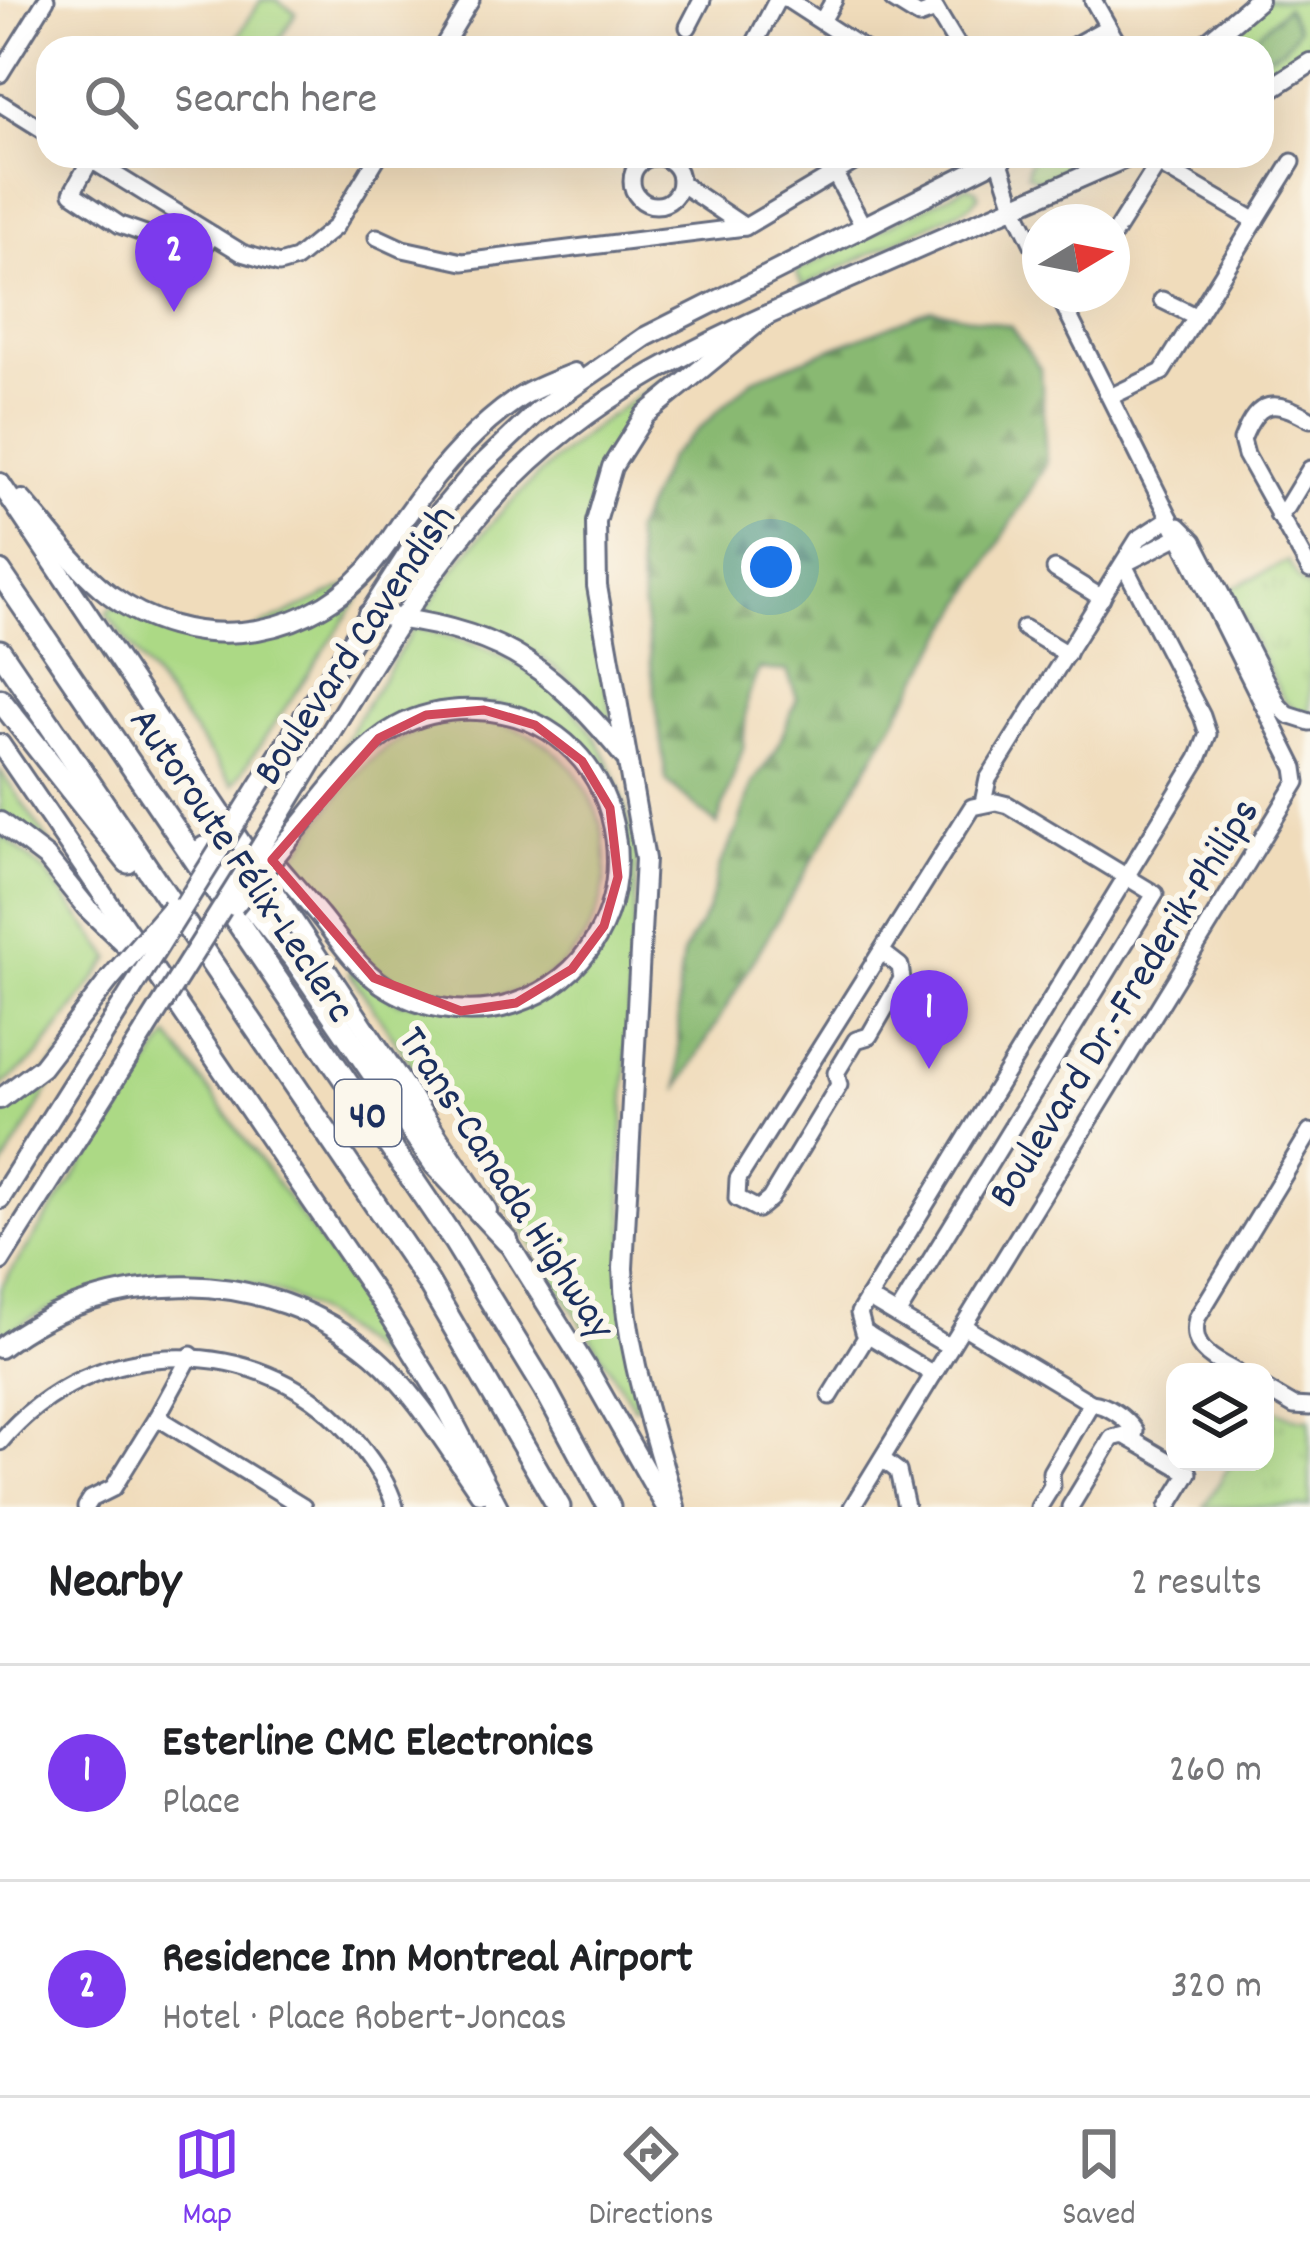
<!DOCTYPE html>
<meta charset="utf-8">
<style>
:root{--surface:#fff;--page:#f6f6f6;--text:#202124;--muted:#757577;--line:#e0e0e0;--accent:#7c3aed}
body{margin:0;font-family:Dekko,sans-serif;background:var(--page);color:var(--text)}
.controls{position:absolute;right:36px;bottom:36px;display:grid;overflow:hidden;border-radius:24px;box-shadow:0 12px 48px #0002}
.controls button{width:108px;height:108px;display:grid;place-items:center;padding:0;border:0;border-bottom:3px solid var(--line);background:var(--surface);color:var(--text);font:60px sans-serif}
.compass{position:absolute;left:1022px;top:204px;width:108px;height:108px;border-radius:50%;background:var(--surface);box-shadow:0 12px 48px #0002;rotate:80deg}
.you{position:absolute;left:771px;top:567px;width:42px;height:42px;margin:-30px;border:9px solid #fff;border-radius:50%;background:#1a73e8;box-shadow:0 0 0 18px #1a73e833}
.badge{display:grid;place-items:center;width:78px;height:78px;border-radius:50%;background:var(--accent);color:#fff;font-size:39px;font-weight:700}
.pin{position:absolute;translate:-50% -99px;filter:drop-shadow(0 3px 6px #0008)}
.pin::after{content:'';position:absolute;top:63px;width:42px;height:36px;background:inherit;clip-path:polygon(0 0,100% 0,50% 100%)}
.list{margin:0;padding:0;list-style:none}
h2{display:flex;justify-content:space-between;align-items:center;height:156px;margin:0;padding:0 48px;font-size:51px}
h2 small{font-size:39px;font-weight:400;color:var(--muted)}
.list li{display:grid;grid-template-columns:78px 1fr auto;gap:36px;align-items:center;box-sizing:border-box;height:216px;padding:0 48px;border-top:3px solid var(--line)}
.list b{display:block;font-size:45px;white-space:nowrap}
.list p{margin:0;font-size:39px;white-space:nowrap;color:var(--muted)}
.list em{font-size:39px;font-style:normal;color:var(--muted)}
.icon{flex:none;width:66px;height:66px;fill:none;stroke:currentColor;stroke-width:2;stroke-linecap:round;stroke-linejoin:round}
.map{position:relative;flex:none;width:1310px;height:1507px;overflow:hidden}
.search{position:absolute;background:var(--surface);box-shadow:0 12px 48px #0002;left:36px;right:36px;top:36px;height:132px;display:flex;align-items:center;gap:30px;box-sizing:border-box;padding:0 42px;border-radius:36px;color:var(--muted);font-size:45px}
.sheet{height:588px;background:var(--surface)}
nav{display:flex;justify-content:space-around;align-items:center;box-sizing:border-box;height:168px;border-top:3px solid var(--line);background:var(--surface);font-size:33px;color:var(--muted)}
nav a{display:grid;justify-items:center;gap:6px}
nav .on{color:var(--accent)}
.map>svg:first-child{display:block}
.grass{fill:#acd985;stroke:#648472;stroke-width:3}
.forest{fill:url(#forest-firs);stroke:#527468;stroke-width:3}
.park{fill:url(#park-tufts);stroke:#648472;stroke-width:3}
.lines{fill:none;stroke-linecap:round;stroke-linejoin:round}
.minor-casing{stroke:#666c7f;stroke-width:21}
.major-casing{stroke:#666c7f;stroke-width:24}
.highway-casing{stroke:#666c7f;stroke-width:27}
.minor{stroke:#fff;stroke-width:15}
.major{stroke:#fff;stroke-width:18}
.highway{stroke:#fff;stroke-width:21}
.major-bridge-casing{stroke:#666c7f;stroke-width:24;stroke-linecap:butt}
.major-bridge{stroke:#fff;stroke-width:18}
.marked{fill:#d1495b;fill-opacity:0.2;stroke:#d1495b;stroke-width:9;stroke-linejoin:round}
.labels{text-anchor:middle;stroke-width:12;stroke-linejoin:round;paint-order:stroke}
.shield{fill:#fbf7ec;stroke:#5e6b89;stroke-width:3}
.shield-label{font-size:39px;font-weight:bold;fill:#1b2f5e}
.street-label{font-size:42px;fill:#1b2f5e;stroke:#fbf7ec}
</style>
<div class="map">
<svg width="1310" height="1507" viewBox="0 0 1310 1507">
<defs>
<pattern id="forest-firs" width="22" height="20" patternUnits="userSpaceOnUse" patternTransform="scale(3)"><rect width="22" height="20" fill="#89b972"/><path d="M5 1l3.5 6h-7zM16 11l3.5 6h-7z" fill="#6f9761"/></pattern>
<pattern id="park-tufts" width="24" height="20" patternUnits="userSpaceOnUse" patternTransform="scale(3)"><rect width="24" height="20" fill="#acd985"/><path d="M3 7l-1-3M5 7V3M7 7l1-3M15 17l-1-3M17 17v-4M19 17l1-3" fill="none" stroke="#93bb75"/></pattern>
</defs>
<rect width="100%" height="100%" fill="#fbf7ec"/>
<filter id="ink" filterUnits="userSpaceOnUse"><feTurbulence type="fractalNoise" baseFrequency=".00833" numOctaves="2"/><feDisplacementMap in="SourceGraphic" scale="24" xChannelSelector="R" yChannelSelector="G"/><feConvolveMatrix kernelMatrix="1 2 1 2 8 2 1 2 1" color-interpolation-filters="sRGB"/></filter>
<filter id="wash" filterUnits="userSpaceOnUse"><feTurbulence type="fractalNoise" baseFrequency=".004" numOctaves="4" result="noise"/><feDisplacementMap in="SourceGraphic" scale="48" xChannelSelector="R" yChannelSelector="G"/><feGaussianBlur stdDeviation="2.7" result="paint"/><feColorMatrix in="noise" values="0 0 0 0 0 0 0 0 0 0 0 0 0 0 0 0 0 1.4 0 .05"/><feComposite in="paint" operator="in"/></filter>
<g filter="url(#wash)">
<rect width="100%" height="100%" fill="#f0dcbb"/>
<g class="grass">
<polygon points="261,0 276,0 296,13 274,48 231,48"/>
<polygon points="1268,0 1310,0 1310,48 1262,81 1262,48 1213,48"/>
<polygon points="1038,156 1099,156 1040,181 1027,174 1029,162"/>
<polygon points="968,186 977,190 979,196 971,205 803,286 796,272"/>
<path d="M662 381 665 384C555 493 589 583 612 719L607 720C574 680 537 648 488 630 468 623 444 620 426 610 487 515 566 440 662 381Z"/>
<polygon points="377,572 233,785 106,613 114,606 228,641"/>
<path d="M415 627C442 635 471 641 496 653 586 696 621 763 637 858L621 1172 638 1405 634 1407 517 1221 349 972 353 970 398 1002 533 1004 557 989 611 925 620 899 624 844 613 797 536 717 499 705 440 704 336 770 333 767 358 718Z"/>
<path d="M466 719C633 725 659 961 497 997 458 1005 417 997 384 974 346 947 317 900 291 862 338 797 378 724 466 719Z"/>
<polygon points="0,770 54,849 50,852 22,826 0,814"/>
<polygon points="0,833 47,873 111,958 38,1056 0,1087"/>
<path d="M169 1036 342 1272 408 1380C373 1355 331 1317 293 1299 199 1255 82 1280 0 1338V1288Z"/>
<polygon points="66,1051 70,1053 0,1172 0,1106 32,1086"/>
</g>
<g class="forest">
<path d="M1286 7 1298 29 1285 47 1262 59V48H1241C1257 34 1272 23 1286 7Z"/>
<polygon points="932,309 1010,326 1041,370 1046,464 679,1087 678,992 683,953 708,910 720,865 736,833 752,784 777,749 797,698 787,671 759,669 747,698 743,748 717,825 666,781 634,532 669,457 753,379"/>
</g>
<g class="park">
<polygon points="1288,561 1299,580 1310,589 1310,714 1296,710 1283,699 1228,590"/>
<polygon points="1265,1405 1294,1418 1310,1419 1310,1507 1204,1507 1232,1462 1265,1462"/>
</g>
</g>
<g filter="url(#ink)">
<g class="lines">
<defs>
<g id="minor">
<polyline points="788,0 862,48"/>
<polyline points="893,0 919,16 936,10"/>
<polyline points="930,0 959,48"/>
<polyline points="1093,0 1120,48"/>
<polyline points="822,21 834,0"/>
<polyline points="688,27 702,0"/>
<polyline points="442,48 471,0"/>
<polyline points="752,48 777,0"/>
<polyline points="1070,48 1108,27"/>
<polyline points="0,74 46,0"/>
<polyline points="0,103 48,133"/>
<polyline points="85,156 242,253 279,264 296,259 335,227 378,156"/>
<polyline points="998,156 1014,206 1040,259"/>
<circle cx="656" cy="181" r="24"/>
<polyline points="91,159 72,193 120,225 151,236 160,250 176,260 194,259 213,235"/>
<polyline points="835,174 863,226"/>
<polyline points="680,183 745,227"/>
<polyline points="377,237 403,249 463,262 745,227 864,156"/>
<polyline points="1112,237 1158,164 1256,221"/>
<polyline points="1162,300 1197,317"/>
<polyline points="1110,397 1162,372 1292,162"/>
<path d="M1310 419C1275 399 1258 398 1242 440L1246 455 1310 570"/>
<polyline points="1278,515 1287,507 1310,469"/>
<polyline points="1179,526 1194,541 1278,705 1288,715 1310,722"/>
<polyline points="1128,562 1179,536"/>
<polyline points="1055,569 1102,598"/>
<polyline points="1024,628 1067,654"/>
<polyline points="983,803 988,779 1138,539 1170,518"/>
<polyline points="882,952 900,966 902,979 869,1036 856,1040 836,1073 839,1085 770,1199 758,1209 737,1198 738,1179 972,807 996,802 1008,805 1155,894 897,1315"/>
<polyline points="868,1298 950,1347"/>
<polyline points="963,1326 1091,1403 1051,1472 1052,1486 1039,1507"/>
<path d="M1236 1372C1212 1358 1189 1349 1197 1318L1310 1132"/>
<polyline points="933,1374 864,1332 859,1313 1198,759 1208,734 1202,716 1124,565"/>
<polyline points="1265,1389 1294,1406 1310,1407"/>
<polyline points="830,1396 868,1334"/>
<path d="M1091 1403C1108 1405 1125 1417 1135 1431L1133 1440"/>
<polyline points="157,1417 191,1355"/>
<path d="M0 1442C92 1330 269 1329 358 1443 373 1462 389 1484 395 1507"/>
<polyline points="882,1459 898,1471 906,1507"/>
<polyline points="86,1507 91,1499 113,1488 157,1417 303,1507"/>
<polyline points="852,1507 1297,782 1295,768 1058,294"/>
<polyline points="1070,1507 1112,1438 1124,1435 1189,1473 1168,1507"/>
</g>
<g id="major">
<polyline points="1201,48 1258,0"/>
<polyline points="1262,94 1310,63"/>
<polyline points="0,483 487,1210"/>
<path d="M22 500C50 531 76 569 109 594 187 653 299 644 366 571 383 553 395 531 409 512 438 471 475 428 516 400 533 388 555 381 574 373"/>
<path d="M368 614C498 630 542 657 624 756"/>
<polyline points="0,744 391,1317 440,1396 498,1507"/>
<polyline points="257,789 418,538 471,475 537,412 645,337 1004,156"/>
<path d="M278 819C346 709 410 590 498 494 595 387 724 334 853 277 945 237 1037 196 1130 156"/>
<polyline points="0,822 46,857 87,908 132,951"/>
<path d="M262 848C281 871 302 894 321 917 338 938 353 962 375 979 413 1008 467 1019 513 1004 670 953 642 715 476 710 450 709 421 714 397 727 353 751 323 800 290 838"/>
<polyline points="0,1099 42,1067 109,980"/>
<polyline points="0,1199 124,1002"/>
<polyline points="502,1233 591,1375 666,1507"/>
<polyline points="0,1261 145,1031"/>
<path d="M0 1348C108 1264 268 1265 373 1355 417 1393 447 1446 480 1493"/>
<path d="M675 1507C653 1428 625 1351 623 1268L645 859 597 586 596 522 612 467 645 415 767 315"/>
</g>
<g id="highway">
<polyline points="0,572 455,1242 545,1389 609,1507"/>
<polyline points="0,651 428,1282 559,1507"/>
<polyline points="0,700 128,862"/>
<polyline points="204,848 295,959 435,1164 507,1241"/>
</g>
</defs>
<use href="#minor" class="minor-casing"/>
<use href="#major" class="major-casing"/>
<use href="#highway" class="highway-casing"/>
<use href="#minor" class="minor"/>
<use href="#major" class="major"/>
<use href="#highway" class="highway"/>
<defs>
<g id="major-bridge">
<polyline points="234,906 290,838"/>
<polyline points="109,980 172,907"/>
<polyline points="124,1002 257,789"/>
<polyline points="145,1031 278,819"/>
</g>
</defs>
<use href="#major-bridge" class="major-bridge-casing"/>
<use href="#major-bridge" class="major-bridge"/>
</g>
</g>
<path class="marked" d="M484 710 535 725 582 761 610 808 618 877 604 926 572 969 516 1003 461 1011 374 978 272 860 379 738 426 715Z"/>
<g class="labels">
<rect class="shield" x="335" y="1080" width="66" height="66" rx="9"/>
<g class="shield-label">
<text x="368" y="1127">40</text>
</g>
<g class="street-label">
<text transform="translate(352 643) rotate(-56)" y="15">Boulevard Cavendish</text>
<text transform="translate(245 863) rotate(56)" y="15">Autoroute Félix-Leclerc</text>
<text transform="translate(1121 1001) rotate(-58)" y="15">Boulevard Dr.-Frederik-Philips</text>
<text transform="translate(509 1181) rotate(57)" y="15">Trans-Canada Highway</text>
</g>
</g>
</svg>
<div class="controls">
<button><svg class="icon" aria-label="layers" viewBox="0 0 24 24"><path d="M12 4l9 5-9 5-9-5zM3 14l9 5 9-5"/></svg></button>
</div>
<svg class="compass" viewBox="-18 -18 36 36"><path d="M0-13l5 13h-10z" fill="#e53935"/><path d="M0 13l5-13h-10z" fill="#757577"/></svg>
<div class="you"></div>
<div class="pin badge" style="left:929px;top:1069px">1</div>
<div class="pin badge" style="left:174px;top:312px">2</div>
<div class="search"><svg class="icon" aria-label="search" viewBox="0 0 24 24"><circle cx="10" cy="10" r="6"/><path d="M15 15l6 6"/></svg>Search here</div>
</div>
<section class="sheet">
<h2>Nearby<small>2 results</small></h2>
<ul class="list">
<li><span class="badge">1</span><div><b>Esterline CMC Electronics</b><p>Place</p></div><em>260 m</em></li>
<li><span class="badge">2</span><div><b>Residence Inn Montreal Airport</b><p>Hotel · Place Robert-Joncas</p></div><em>320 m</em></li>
</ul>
</section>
<nav>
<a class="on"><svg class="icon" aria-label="map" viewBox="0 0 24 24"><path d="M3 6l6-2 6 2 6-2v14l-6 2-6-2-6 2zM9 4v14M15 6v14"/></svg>Map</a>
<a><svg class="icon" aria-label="directions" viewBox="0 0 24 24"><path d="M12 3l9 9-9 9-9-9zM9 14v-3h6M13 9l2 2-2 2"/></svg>Directions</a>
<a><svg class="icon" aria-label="saved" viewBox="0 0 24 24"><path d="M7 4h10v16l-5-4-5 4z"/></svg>Saved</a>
</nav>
